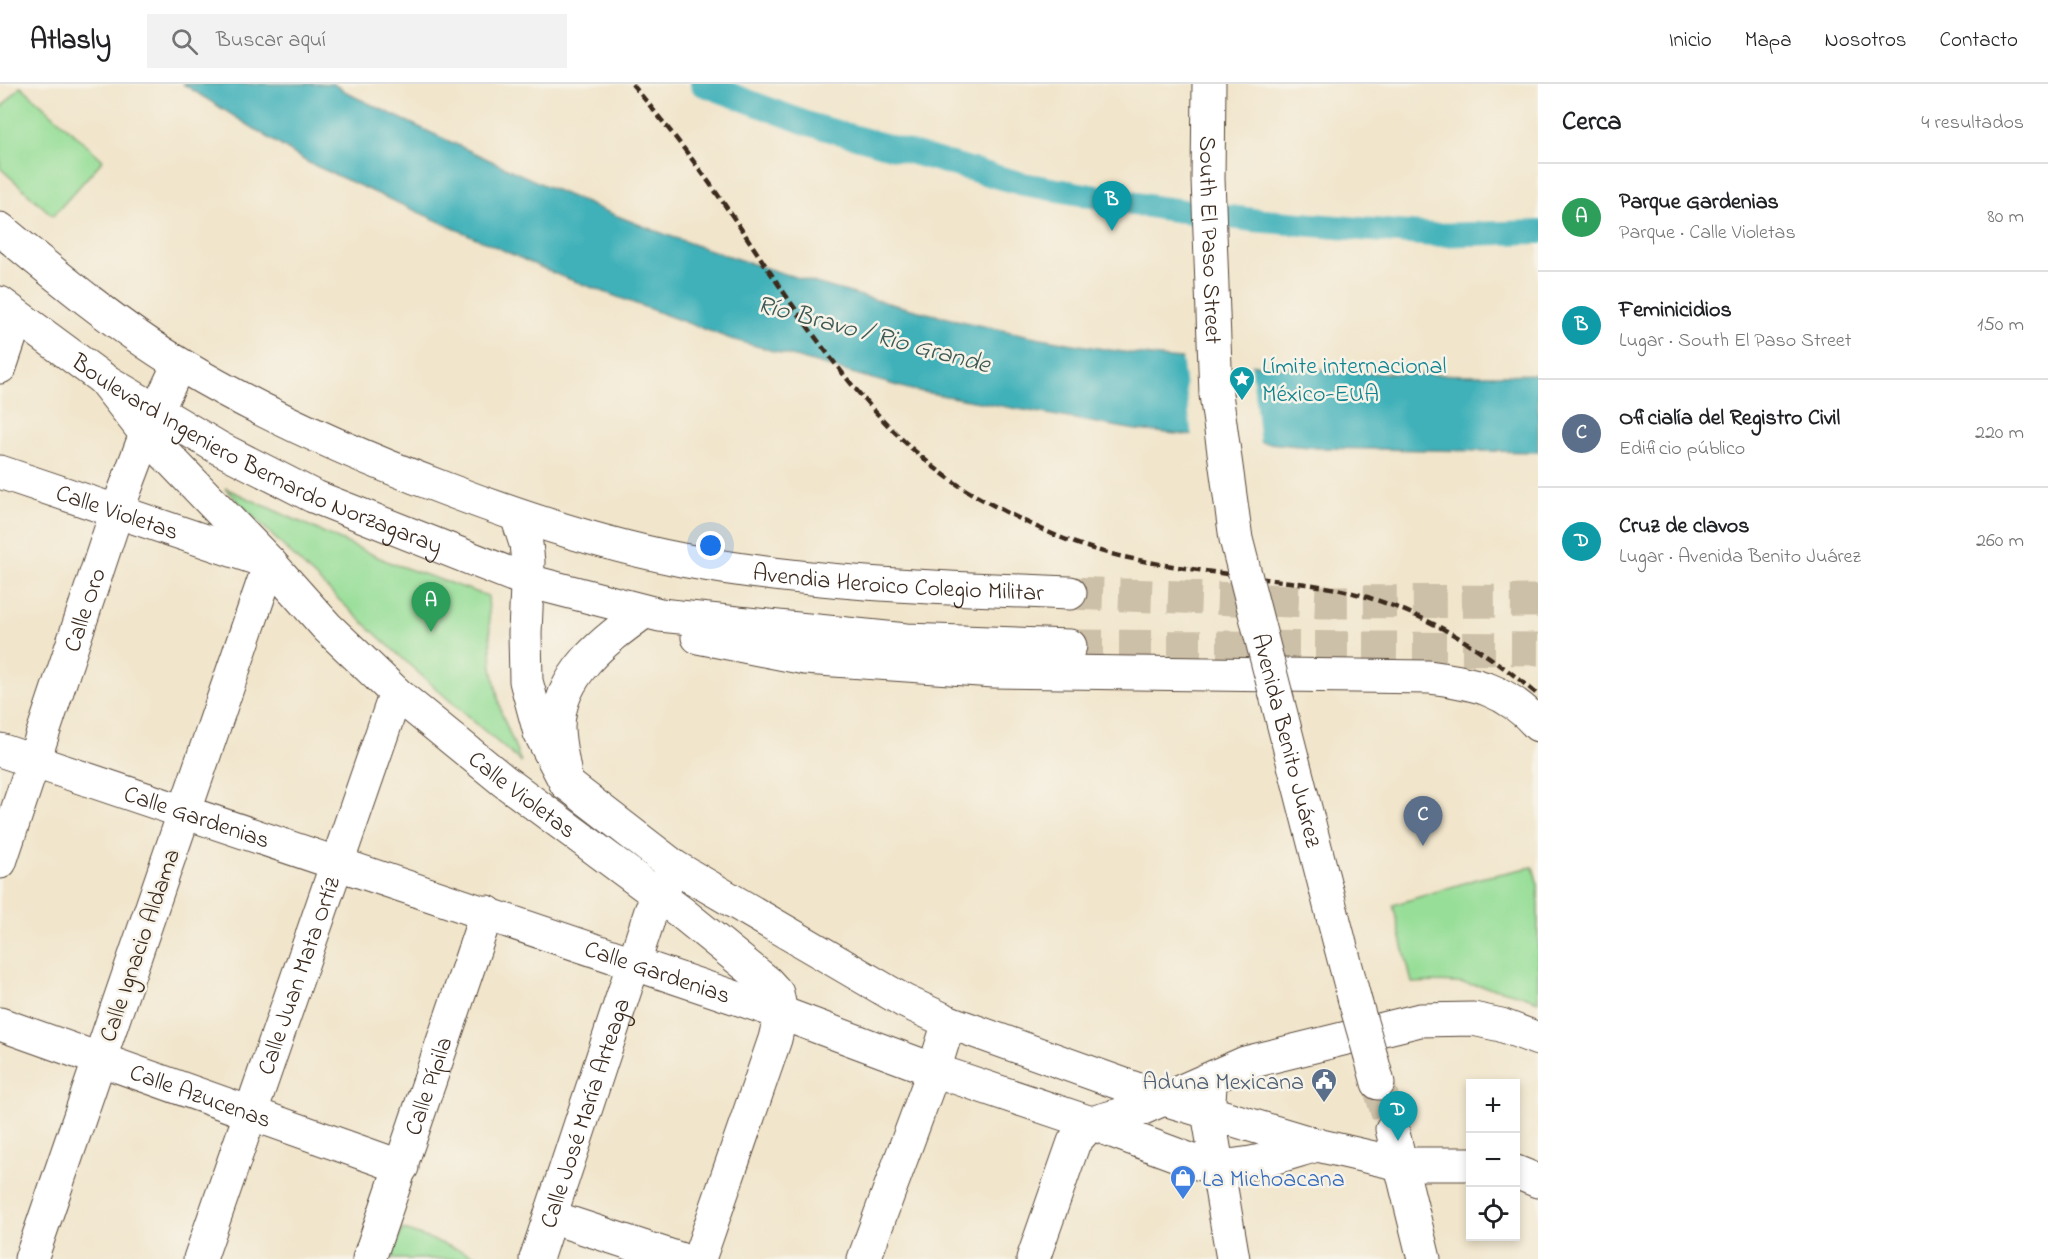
<!DOCTYPE html>
<html lang="es">
<meta charset="utf-8">
<style>
:root{--surface:#fff;--page:#f2f2f2;--text:#202124;--muted:#757577;--line:#e0e0e0;--accent:#d1495b}
body{margin:0;font-family:"Indie Flower",sans-serif;background:var(--page);color:var(--text)}
.controls{position:absolute;right:18px;bottom:18px;display:grid;overflow:hidden;border-radius:0px;box-shadow:0 3px 9px #0003}
.controls button{width:54px;height:54px;display:grid;place-items:center;padding:0;border:0;border-bottom:2px solid var(--line);background:var(--surface);color:var(--text);font:30px sans-serif}
.you{position:absolute;left:711px;top:462px;width:21px;height:21px;margin:-15px;border:4px solid #fff;border-radius:50%;background:#1a73e8;box-shadow:0 0 0 9px #1a73e833}
.badge{display:grid;place-items:center;width:39px;height:39px;border-radius:50%;background:var(--accent);color:#fff;font-size:20px;font-weight:700}
.pin{position:absolute;translate:-50% -50px;filter:drop-shadow(0 2px 3px #0008)}
.pin::after{content:'';position:absolute;top:32px;width:21px;height:18px;background:inherit;clip-path:polygon(0 0,100% 0,50% 100%)}
.list{margin:0;padding:0;list-style:none}
h2{display:flex;justify-content:space-between;align-items:center;height:78px;margin:0;padding:0 24px;font-size:26px}
h2 small{font-size:20px;font-weight:400;color:var(--muted)}
.list li{display:grid;grid-template-columns:39px 1fr auto;gap:18px;align-items:center;box-sizing:border-box;height:108px;padding:0 24px;border-top:2px solid var(--line)}
.list b{display:block;font-size:22px;white-space:nowrap}
.list p{margin:0;font-size:20px;white-space:nowrap;color:var(--muted)}
.list em{font-size:20px;font-style:normal;color:var(--muted)}
.icon{flex:none;width:33px;height:33px;fill:none;stroke:currentColor;stroke-width:2;stroke-linecap:round;stroke-linejoin:round}
.map{position:relative;flex:none;width:1538px;height:1175px;overflow:hidden}
header{display:flex;align-items:center;gap:36px;box-sizing:border-box;height:84px;padding:0 30px;background:var(--surface);border-bottom:2px solid var(--line)}
header strong{font-size:28px}
nav{display:flex;gap:33px;margin-inline-start:auto;font-size:21px}
.search{width:420px;height:54px;background:var(--page);display:flex;align-items:center;gap:15px;box-sizing:border-box;padding:0 21px;border-radius:0px;color:var(--muted);font-size:22px}
main{display:flex}
aside{flex:1;background:var(--surface)}
.map>svg:first-child{display:block}
.green{fill:#97de98;stroke:#69845b;stroke-width:1.5}
.water{fill:#40b1b9;stroke:#3e6e6c;stroke-width:1.5}
.pier{fill:#f1e5cb}
.lines{fill:none;stroke-linecap:round;stroke-linejoin:round}
.canal{stroke:#40b1b9;stroke-width:24}
.major-tunnel{stroke:#cdc0a8;stroke-width:33;stroke-dasharray:33 16;stroke-linecap:butt}
.highway-tunnel{stroke:#cdc0a8;stroke-width:33;stroke-dasharray:33 16;stroke-linecap:butt}
.minor-casing{stroke:#564638;stroke-width:35}
.major-casing{stroke:#564638;stroke-width:35}
.highway-casing{stroke:#564638;stroke-width:35}
.minor{stroke:#fff;stroke-width:33}
.major{stroke:#fff;stroke-width:33}
.highway{stroke:#fff;stroke-width:33}
.rail{stroke:#3b2a1e;stroke-width:4.5;stroke-dasharray:9 4.5;stroke-linecap:butt}
.major-bridge-casing{stroke:#564638;stroke-width:35;stroke-linecap:butt}
.major-bridge{stroke:#fff;stroke-width:33}
.labels{text-anchor:middle;stroke-width:5;stroke-linejoin:round;paint-order:stroke}
.street-label{font-size:24px;fill:#3b2a1e;stroke:#f7f3e8}
.culture-label{font-size:24px;fill:#0d838f;stroke:#f7f3e8;text-anchor:start}
.service-label{font-size:24px;fill:#4e5e75;stroke:#f7f3e8;text-anchor:end}
.shop-label{font-size:24px;fill:#366cbe;stroke:#f7f3e8;text-anchor:start}
.water-label{font-size:26px;font-style:italic;fill:#3d5954;stroke:#f7f3e8}
</style>
<header>
<strong>Atlasly</strong>
<div class="search"><svg class="icon" aria-label="search" viewBox="0 0 24 24"><circle cx="10" cy="10" r="6"/><path d="M15 15l6 6"/></svg>Buscar aquí</div>
<nav><a>Inicio</a><a>Mapa</a><a>Nosotros</a><a>Contacto</a></nav>
</header>
<main>
<div class="map">
<svg width="1538" height="1175" viewBox="0 0 1538 1175">
<rect width="100%" height="100%" fill="#f7f3e8"/>
<filter id="ink" filterUnits="userSpaceOnUse"><feTurbulence type="fractalNoise" baseFrequency=".0167" numOctaves="2"/><feDisplacementMap in="SourceGraphic" scale="12" xChannelSelector="R" yChannelSelector="G"/><feConvolveMatrix kernelMatrix="1 2 1 2 8 2 1 2 1" color-interpolation-filters="sRGB"/></filter>
<filter id="wash" filterUnits="userSpaceOnUse"><feTurbulence type="fractalNoise" baseFrequency=".008" numOctaves="4" result="noise"/><feDisplacementMap in="SourceGraphic" scale="24" xChannelSelector="R" yChannelSelector="G"/><feGaussianBlur stdDeviation="1.35" result="paint"/><feColorMatrix in="noise" values="0 0 0 0 0 0 0 0 0 0 0 0 0 0 0 0 0 1.4 0 .05"/><feComposite in="paint" operator="in"/></filter>
<g filter="url(#wash)">
<rect width="100%" height="100%" fill="#f1e5cb"/>
<g class="green">
<polygon points="21,2 103,76 53,132 0,84 0,25"/>
<path d="M225 404 391 479 488 512 492 584 501 628 521 678C418 591 319 500 225 404Z"/>
<path d="M1533 783 1538 801V917C1498 902 1455 896 1412 899L1393 821 1480 794Z"/>
<polygon points="402,1145 485,1175 392,1175"/>
</g>
<path class="water" d="M183 0H333L355 13C467 65 578 121 695 161 836 209 996 251 1144 271 1178 276 1214 277 1248 280 1345 289 1441 293 1538 290V368L1319 364 1136 346 912 306 731 255 558 191 307 78Z"/>
<polygon class="pier" points="1182,272 1251,278 1260,361 1192,354"/>
<g class="lines">
<polyline class="canal" points="702,0 809,40 1023,100 1160,124 1253,136 1433,151 1538,148"/>
</g>
</g>
<g filter="url(#ink)">
<g class="lines">
<polyline class="major-tunnel" points="1378,999 1392,1045"/>
<g class="highway-tunnel">
<polyline points="1070,509 1323,518 1538,517"/>
<polyline points="1070,562 1538,565"/>
</g>
<defs>
<g id="minor">
<polyline points="0,283 17,233"/>
<path id="s1" d="M0 388 270 479 31 1175"/>
<path id="s2" d="M0 666 781 929 775 955 699 1175"/>
<path id="s3" d="M0 778 117 427 146 350 179 280"/>
<path id="s4" d="M0 940 402 1083"/>
<polyline points="1210,1003 1208,1028 1233,1175"/>
<polyline points="551,1133 679,1175"/>
<path id="s5" d="M200 1175 396 609"/>
<path id="s6" d="M369 1175 487 828"/>
<path id="s7" d="M536 1175 651 827 673 787"/>
<polyline points="864,1175 934,986 949,938"/>
<path d="M1033 1175 1074 1058 1091 1039 1201 1080C1241 1087 1278 1072 1317 1061"/>
</g>
<g id="major">
<path id="s8" d="M1209 0 1208 95 1216 310"/>
<path id="s9" d="M103 295 146 350 270 479 327 543 396 609 504 697 682 829 767 898 777 909 781 929 934 986 1091 1039 1141 1025 1245 979 1420 936 1473 935 1501 941 1538 955"/>
<polyline points="517,432 526,460 528,478 525,549 526,597 540,649 566,699 675,783 904,917 949,938 1164,1015 1317,1061 1400,1080 1470,1080"/>
<polyline points="1333,833 1355,917"/>
<polyline points="1371,973 1378,999"/>
<polyline points="1392,1045 1424,1175"/>
<polyline points="1516,1088 1538,1097"/>
</g>
<g id="highway">
<path id="s10" d="M0 145C58 193 117 242 181 281 264 331 353 370 443 404 521 434 600 460 682 476 810 500 940 504 1070 509"/>
<path id="s11" d="M0 219 103 295 219 364 313 412 528 497 660 531 906 556 1070 562"/>
<path d="M698 553 805 574 994 587 1429 593C1475 599 1506 605 1538 641"/>
<path d="M566 699C564 681 558 661 558 643 559 590 604 557 644 528"/>
</g>
</defs>
<use href="#minor" class="minor-casing"/>
<use href="#major" class="major-casing"/>
<use href="#highway" class="highway-casing"/>
<use href="#minor" class="minor"/>
<use href="#major" class="major"/>
<use href="#highway" class="highway"/>
<path class="rail" d="M632 0C663 37 693 75 720 114 793 219 871 357 987 418 1015 433 1057 454 1087 463 1134 478 1185 484 1234 491 1279 498 1326 499 1370 514 1433 534 1488 568 1538 611"/>
<defs>
<g id="major-bridge">
<path id="s12" d="M1216 310 1236 455 1333 833"/>
<polyline points="1355,917 1371,973"/>
</g>
</defs>
<use href="#major-bridge" class="major-bridge-casing"/>
<use href="#major-bridge" class="major-bridge"/>
</g>
</g>
<defs>
<symbol id="sight-pin" viewBox="-11 -11 22 30"><path d="M0 17L-7.5 6A9.5 9.5 0 1 1 7.5 6Z" fill="#0f9aa8" stroke="#f7f3e8"/><path d="M0-6L1.8-2.2L6-1.7L2.9 1.2L3.7 5.4L0 3.3L-3.7 5.4L-2.9 1.2L-6-1.7L-1.8-2.2Z" fill="#fff"/></symbol>
<symbol id="civic-pin" viewBox="-11 -11 22 30"><path d="M0 17L-7.5 6A9.5 9.5 0 1 1 7.5 6Z" fill="#5c6f8a" stroke="#f7f3e8"/><path d="M-.6-6.5H3V-4.5H.6V-3L4-1V1h2V6H-6V1h2V-1L-.6-3ZM-1.2 2.5V6h2.4V2.5Z" fill="#fff"/></symbol>
<symbol id="shop-pin" viewBox="-11 -11 22 30"><path d="M0 17L-7.5 6A9.5 9.5 0 1 1 7.5 6Z" fill="#3f7fe0" stroke="#f7f3e8"/><path d="M-5-2.5h2.3a2.7 3.5 0 0 1 5.4 0H5L5.5 6h-11ZM-1.5-2.5h3a1.5 2.3 0 0 0-3 0Z" fill="#fff"/></symbol>
</defs>
<g fill-rule="evenodd">
<use href="#sight-pin" x="1227" y="280" width="30" height="40"/>
<use href="#civic-pin" x="1309" y="982" width="30" height="40"/>
<use href="#shop-pin" x="1168" y="1079" width="30" height="40"/>
</g>
<g class="labels">
<g class="street-label">
<text dy="8" stroke="none"><textPath href="#s8" startOffset="156">South El Paso Street</textPath></text>
<text dy="8" stroke="none"><textPath href="#s11" startOffset="300">Boulevard Ingeniero Bernardo Norzagaray</textPath></text>
<text dy="8" stroke="none"><textPath href="#s1" startOffset="124">Calle Violetas</textPath></text>
<text dy="8" stroke="none"><textPath href="#s10" startOffset="984">Avendia Heroico Colegio Militar</textPath></text>
<text dy="8" stroke="none"><textPath href="#s3" startOffset="266">Calle Oro</textPath></text>
<text dy="8" stroke="none"><textPath href="#s12" startOffset="354">Avenida Benito Juárez</textPath></text>
<text dy="8" stroke="none"><textPath href="#s9" startOffset="592">Calle Violetas</textPath></text>
<text dy="8" stroke="none"><textPath href="#s2" startOffset="208">Calle Gardenias</textPath></text>
<text transform="translate(139 861) rotate(-71)" y="8">Calle Ignacio Aldama</text>
<text dy="8" stroke="none"><textPath href="#s2" startOffset="694">Calle Gardenias</textPath></text>
<text dy="8" stroke="none"><textPath href="#s5" startOffset="300">Calle Juan Mata Ortíz</textPath></text>
<text dy="8" stroke="none"><textPath href="#s6" startOffset="183">Calle Pípila</textPath></text>
<text dy="8" stroke="none"><textPath href="#s4" startOffset="213">Calle Azucenas</textPath></text>
<text dy="8" stroke="none"><textPath href="#s7" startOffset="154">Calle José María Arteaga</textPath></text>
</g>
<g class="culture-label">
<text x="1262" y="289">Límite internacional<tspan x="1262" dy="28">México-EUA</tspan></text>
</g>
<g class="service-label">
<text x="1304" y="1005">Aduna Mexicana</text>
</g>
<g class="shop-label">
<text x="1202" y="1102">La Michoacana</text>
</g>
<g class="water-label">
<text transform="translate(874 249) rotate(15)" y="9">Río Bravo / Rio Grande</text>
</g>
</g>
</svg>
<div class="controls">
<button>+</button>
<button>−</button>
<button><svg class="icon" aria-label="locate" viewBox="0 0 24 24"><circle cx="12" cy="12" r="6"/><path d="M12 2v4M12 18v4M2 12h4M18 12h4"/></svg></button>
</div>
<div class="you"></div>
<div class="pin badge" style="left:431px;top:548px;background:#2e9e5b">A</div>
<div class="pin badge" style="left:1112px;top:147px;background:#0f9aa8">B</div>
<div class="pin badge" style="left:1423px;top:762px;background:#5c6f8a">C</div>
<div class="pin badge" style="left:1398px;top:1057px;background:#0f9aa8">D</div>
</div>
<aside>
<h2>Cerca<small>4 resultados</small></h2>
<ul class="list">
<li><span class="badge" style="background:#2e9e5b">A</span><div><b>Parque Gardenias</b><p>Parque · Calle Violetas</p></div><em>80 m</em></li>
<li><span class="badge" style="background:#0f9aa8">B</span><div><b>Feminicidios</b><p>Lugar · South El Paso Street</p></div><em>150 m</em></li>
<li><span class="badge" style="background:#5c6f8a">C</span><div><b>Oficialía del Registro Civil</b><p>Edificio público</p></div><em>220 m</em></li>
<li><span class="badge" style="background:#0f9aa8">D</span><div><b>Cruz de clavos</b><p>Lugar · Avenida Benito Juárez</p></div><em>260 m</em></li>
</ul>
</aside>
</main>
